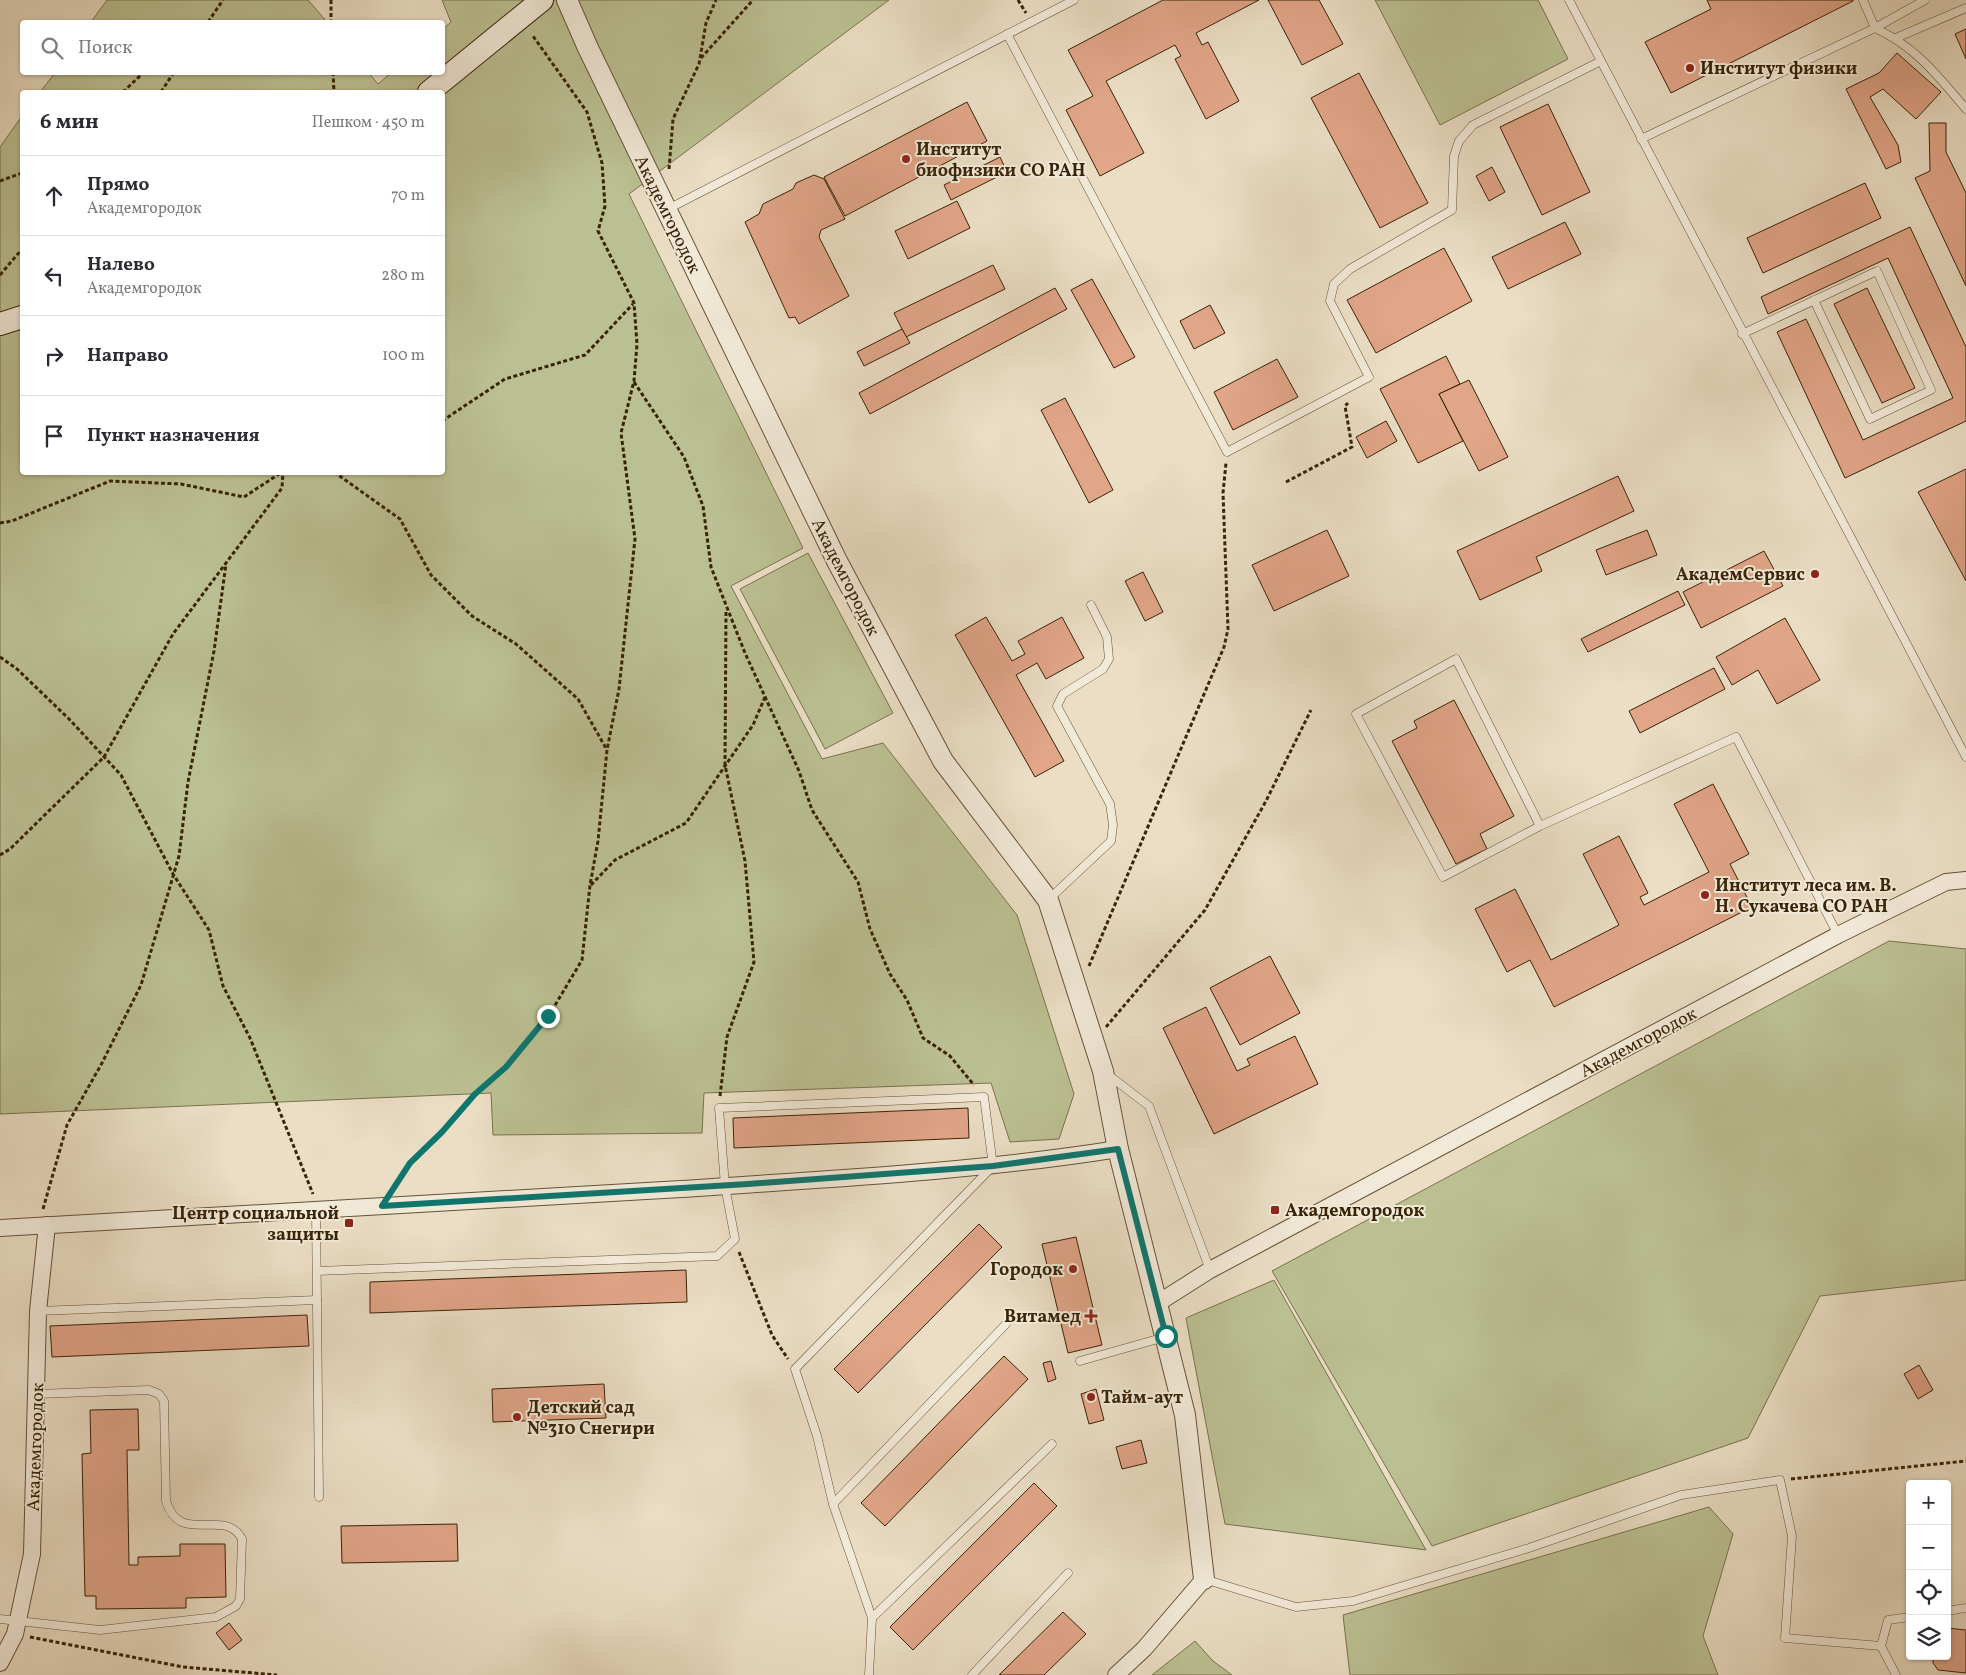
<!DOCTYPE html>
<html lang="ru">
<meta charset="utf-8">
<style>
:root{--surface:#fff;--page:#f2f2f3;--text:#2b2b33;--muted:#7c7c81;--line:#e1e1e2}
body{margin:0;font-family:Vollkorn,serif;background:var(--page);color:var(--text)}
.controls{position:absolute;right:15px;bottom:15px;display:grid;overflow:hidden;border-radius:5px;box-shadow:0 1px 4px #0004}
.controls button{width:45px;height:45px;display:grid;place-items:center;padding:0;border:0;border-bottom:1px solid var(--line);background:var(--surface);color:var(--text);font:25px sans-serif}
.stop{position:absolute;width:15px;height:15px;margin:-11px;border:4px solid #0f766e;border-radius:50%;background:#fff}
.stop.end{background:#0f766e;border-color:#fff;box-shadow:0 1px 5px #0008}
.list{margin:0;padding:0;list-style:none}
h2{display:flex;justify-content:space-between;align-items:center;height:65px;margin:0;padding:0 20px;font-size:21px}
h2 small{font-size:16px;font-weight:400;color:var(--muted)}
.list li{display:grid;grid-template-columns:32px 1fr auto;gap:15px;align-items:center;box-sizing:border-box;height:80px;padding:0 20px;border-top:1px solid var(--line)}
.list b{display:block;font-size:19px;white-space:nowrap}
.list p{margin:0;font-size:16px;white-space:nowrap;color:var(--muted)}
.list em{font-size:16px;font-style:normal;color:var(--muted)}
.icon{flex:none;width:28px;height:28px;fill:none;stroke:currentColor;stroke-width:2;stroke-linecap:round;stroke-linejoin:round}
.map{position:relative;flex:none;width:1966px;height:1675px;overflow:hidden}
.search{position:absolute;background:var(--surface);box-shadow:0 1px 4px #0004;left:20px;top:20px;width:425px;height:55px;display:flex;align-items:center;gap:12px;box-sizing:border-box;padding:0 18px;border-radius:5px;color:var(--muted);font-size:19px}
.panel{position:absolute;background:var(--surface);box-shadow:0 1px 4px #0004;left:20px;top:90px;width:425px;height:385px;border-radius:5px}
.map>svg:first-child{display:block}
.green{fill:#bbc092;stroke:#7a724c}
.building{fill:#e1a588;stroke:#392307}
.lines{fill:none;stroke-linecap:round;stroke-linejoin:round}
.service-casing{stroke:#665236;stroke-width:9}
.minor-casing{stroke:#665236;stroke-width:18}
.tertiary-casing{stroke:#665236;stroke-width:22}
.secondary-casing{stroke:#392307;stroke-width:24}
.path{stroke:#392307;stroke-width:3;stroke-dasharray:4 2.5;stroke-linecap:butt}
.service{stroke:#f2ead9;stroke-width:8}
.minor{stroke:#f2ead9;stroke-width:16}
.tertiary{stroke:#f2ead9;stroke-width:20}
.secondary{stroke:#f2ead9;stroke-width:22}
.route{stroke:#0f766e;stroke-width:6}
.poi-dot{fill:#8f2418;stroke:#f2ead9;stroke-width:2}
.labels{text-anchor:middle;stroke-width:4;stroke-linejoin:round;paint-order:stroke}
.poi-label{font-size:18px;font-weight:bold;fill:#392307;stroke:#f2ead9;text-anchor:start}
.street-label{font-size:18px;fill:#392307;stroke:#f2ead9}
</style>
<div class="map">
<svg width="1966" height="1675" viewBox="0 0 1966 1675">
<rect width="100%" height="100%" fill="#ebdec5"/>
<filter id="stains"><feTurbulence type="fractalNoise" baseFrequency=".004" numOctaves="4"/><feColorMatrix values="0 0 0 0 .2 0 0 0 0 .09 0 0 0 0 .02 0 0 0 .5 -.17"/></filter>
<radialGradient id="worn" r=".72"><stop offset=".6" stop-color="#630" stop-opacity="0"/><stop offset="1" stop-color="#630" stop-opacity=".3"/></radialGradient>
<g class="green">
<polygon points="107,0 308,0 327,22 91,22"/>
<polygon points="442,0 889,0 629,194 803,548 731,586 822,759 883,743 1017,915 1074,1094 1059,1139 1010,1142 991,1083 704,1093 702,1133 493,1135 491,1093 0,1114 0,147 22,116 22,472 442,472 442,92 40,92 55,73 368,72 378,84 391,73 442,72 443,29 451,22"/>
<polygon points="1375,0 1538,0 1568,59 1440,125"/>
<polygon points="808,553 893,713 825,749 740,589"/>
<polygon points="1889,941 1966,949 1966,1280 1820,1296 1748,1438 1432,1546 1272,1271"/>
<polygon points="1274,1280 1426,1550 1225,1524 1186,1318"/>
<polygon points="1709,1507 1733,1534 1703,1636 1718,1675 1350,1675 1343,1615"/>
<polygon points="1195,1641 1213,1661 1232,1675 1152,1675"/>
</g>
<g class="building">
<polygon points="1163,0 1259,0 1196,33 1202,45 1208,42 1239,101 1206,119 1175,59 1181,56 1175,45 1106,81 1144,153 1100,176 1066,110 1093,96 1068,50"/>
<polygon points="1268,0 1319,0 1343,44 1302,65"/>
<polygon points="1707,0 1853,0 1853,1 1671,93 1645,42 1711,9"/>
<polygon points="1966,29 1966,59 1955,34"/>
<polygon points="1897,53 1941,92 1916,119 1883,89 1870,97 1898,145 1901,162 1886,169 1846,89 1879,73"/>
<polygon points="1359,73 1428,203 1380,228 1311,98"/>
<polygon points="967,102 987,141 845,216 824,177"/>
<polygon points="1548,104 1590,192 1542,215 1500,127"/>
<polygon points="1929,123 1946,123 1946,152 1966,193 1966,286 1915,178 1930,171"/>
<polygon points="1000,157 1007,172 951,200 944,185"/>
<polygon points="1492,167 1505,192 1489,201 1476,176"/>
<polygon points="814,175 824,179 845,219 821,230 819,237 849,296 799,324 795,317 789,318 745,222 759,214 763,204 793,189 796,183"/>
<polygon points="1865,183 1881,218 1763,273 1747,238"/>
<polygon points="957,201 970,228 908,259 895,231"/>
<polygon points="1565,222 1581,254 1508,289 1492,257"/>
<polygon points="1910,227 1966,347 1966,421 1845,478 1777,332 1806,319 1863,440 1953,398 1888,258 1768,314 1761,297"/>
<polygon points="1444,248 1472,301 1376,353 1347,300"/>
<polygon points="993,265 1005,289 906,337 894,313"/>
<polygon points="1092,279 1135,357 1114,368 1071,290"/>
<polygon points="1055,288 1067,309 870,414 859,393"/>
<polygon points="1867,288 1915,388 1882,403 1834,304"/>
<polygon points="1210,305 1225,333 1194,349 1180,321"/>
<polygon points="902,329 910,343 864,366 857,352"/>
<polygon points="1446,356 1460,384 1439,394 1463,441 1418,463 1380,389"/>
<polygon points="1277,359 1298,397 1233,430 1214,392"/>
<polygon points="1469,380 1508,457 1479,471 1439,394"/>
<polygon points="1065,398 1113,490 1089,503 1041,410"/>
<polygon points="1386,421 1397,441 1367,458 1356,437"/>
<polygon points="1966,469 1966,581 1918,492"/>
<polygon points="1618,476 1634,511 1536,557 1542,571 1480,600 1457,551"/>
<polygon points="1327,530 1349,576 1274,611 1252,565"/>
<polygon points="1647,530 1657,555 1606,575 1596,550"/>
<polygon points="1764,551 1783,586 1701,628 1683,592"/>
<polygon points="1143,572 1163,612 1145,621 1125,581"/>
<polygon points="1678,591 1685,605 1588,652 1581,639"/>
<polygon points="986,617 1012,661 1025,654 1018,641 1062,617 1084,658 1046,679 1037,663 1016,675 1064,761 1035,777 955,635"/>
<polygon points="1785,618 1820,680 1777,704 1758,670 1732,685 1716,657"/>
<polygon points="1714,668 1725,689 1640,733 1629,711"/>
<polygon points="1454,700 1514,816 1480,834 1487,849 1456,864 1392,741 1417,728 1414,721"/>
<polygon points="1713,784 1749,854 1730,864 1752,907 1554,1007 1530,960 1507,972 1475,909 1515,889 1551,960 1619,925 1583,854 1619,836 1648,893 1640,897 1644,905 1709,872 1674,804"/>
<polygon points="1270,956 1300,1013 1240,1045 1210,988"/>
<polygon points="1206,1007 1237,1071 1250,1065 1247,1059 1295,1036 1318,1084 1214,1134 1163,1028"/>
<polygon points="968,1108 969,1138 734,1148 733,1118"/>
<polygon points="979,1224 1002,1247 858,1393 834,1369"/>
<polygon points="1076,1237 1102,1345 1068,1353 1042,1244"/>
<polygon points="686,1270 687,1302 370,1313 370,1282"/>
<polygon points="307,1315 309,1346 52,1357 50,1326"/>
<polygon points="1004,1356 1028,1379 885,1526 861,1503"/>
<polygon points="1051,1361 1056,1379 1048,1382 1043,1363"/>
<polygon points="1919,1365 1933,1390 1918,1399 1904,1374"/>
<polygon points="604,1384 606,1418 493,1422 492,1389"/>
<polygon points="1096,1389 1104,1420 1089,1424 1081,1394"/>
<polygon points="138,1409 139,1450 127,1450 129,1565 138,1565 138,1557 180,1556 180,1544 225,1544 226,1597 186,1598 186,1608 96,1609 96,1596 85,1596 82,1454 91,1453 90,1410"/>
<polygon points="1141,1440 1147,1463 1122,1469 1116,1447"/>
<polygon points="1034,1483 1057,1506 913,1650 890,1627"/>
<polygon points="457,1524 458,1561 342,1563 341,1526"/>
<polygon points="1063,1612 1086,1634 1044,1675 999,1675"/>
<polygon points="229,1623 242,1640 229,1650 216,1633"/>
<polygon points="1947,1628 1966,1630 1966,1673 1938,1670 1933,1663 1933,1657 1924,1656 1947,1656"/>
</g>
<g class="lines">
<defs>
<g id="service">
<polyline points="1569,0 1966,757"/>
<path d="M1863 0 1875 28C1917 48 1936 74 1966 109"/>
<polyline points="1007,34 1227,452 1369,377 1330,301 1334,284 1350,269 1452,210 1454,156 1459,141 1473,125 1601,61"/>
<polyline points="1896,38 1966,8"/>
<polyline points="1641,139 1875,28 1925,0"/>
<polyline points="668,209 1074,0"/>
<polyline points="1742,334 1877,271 1931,390 1870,419 1814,300"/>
<polyline points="1540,826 1456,659 1356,714 1443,877 1540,826 1736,737 1838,935"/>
<polyline points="1048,900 1111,841 1113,825 1110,804 1057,706 1063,694 1103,669 1109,659 1107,637 1091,605"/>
<polyline points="1107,1074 1149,1106 1210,1270"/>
<polyline points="316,1210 319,1497"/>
<polyline points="317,1271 717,1256 735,1239 725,1186 719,1108 984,1097 993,1166 795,1369 817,1436 833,1504 872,1618 869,1675"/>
<polyline points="38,1311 317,1300"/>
<polyline points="1080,1361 1165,1337"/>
<polyline points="833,1504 1006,1324"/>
<polyline points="1204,1579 1296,1607 1353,1601 1529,1548 1681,1495 1780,1480 1792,1536 1785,1638 1881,1646"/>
<polyline points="1947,1611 1966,1608"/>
<polyline points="872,1618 1052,1444"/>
<path d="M0 1619 100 1630 216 1617 236 1606 240 1599 242 1539C224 1506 180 1547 166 1501L164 1401 159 1394 149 1390 36 1394"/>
<polyline points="972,1675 1068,1573"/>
<polyline points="1896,1675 1881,1646 1888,1620 1910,1617"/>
</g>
<g id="minor">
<path d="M0 1228C227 1214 454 1203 681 1189 827 1179 973 1172 1118 1149"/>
<polyline points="1158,1303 1210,1270 1838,935 1946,882 1966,880"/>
<polyline points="0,1663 15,1634 32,1554 38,1311 47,1225"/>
<polyline points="1116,1675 1144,1649 1204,1579"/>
</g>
<polyline id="tertiary" points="567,0 588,48 837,561 943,761 1048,900 1103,1071 1118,1149 1185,1415 1204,1579"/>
<g id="secondary">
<polyline points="429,92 542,0"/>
<polyline points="0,324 22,317"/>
</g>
</defs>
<use href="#service" class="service-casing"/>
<use href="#minor" class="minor-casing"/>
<use href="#tertiary" class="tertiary-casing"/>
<use href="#secondary" class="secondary-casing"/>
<g class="path">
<polyline points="331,0 331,22"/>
<polyline points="1018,0 1026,13"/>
<polyline points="208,22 223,0"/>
<polyline points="701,58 753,0"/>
<polyline points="333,72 334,92"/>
<polyline points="123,92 144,72"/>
<polyline points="161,92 174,72"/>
<polyline points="669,169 673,119 699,64 706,23 716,0"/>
<polyline points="0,181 22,173"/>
<polyline points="0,275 22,249"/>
<polyline points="634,382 684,457 703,506 711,567 745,653 799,771 812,810 858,882 870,929 890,974 907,1000 923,1038 950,1056 974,1085"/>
<polyline points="442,421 505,379 585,355 633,304"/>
<polyline points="334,472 400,519 431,575 472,616 516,644 578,699 607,750"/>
<polyline points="1286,482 1352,447 1345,406 1348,403"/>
<polyline points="0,523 12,521 110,481 181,484 244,497 282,472"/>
<polyline points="0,657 17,669 69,719 121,775 173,874 209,930 223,986 250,1038 313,1194"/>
<polyline points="0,855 10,849 104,757 173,634 282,488 283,472"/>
<polyline points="591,885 615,860 686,823 753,725 765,697"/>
<polyline points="1089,966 1224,647 1228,629 1223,493 1226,463"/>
<polyline points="1106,1027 1205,910 1266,801 1311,710"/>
<polyline points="720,1096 727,1037 754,962 745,861 725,765 726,610"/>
<polyline points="393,1190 410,1163 442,1132 475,1094 506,1067 548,1017 582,960 590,885 598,841 607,750 619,689 635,539 621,433 634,381 637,344 634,303 598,231 605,206 602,163 587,112 533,36"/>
<polyline points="43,1209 67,1125 102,1063 141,985 179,856 188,782 214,651 226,564"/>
<polyline points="739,1252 772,1335 788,1359"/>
<polyline points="1791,1479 1966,1461"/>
<polyline points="30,1637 183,1667 277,1675"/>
</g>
<use href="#service" class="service"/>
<use href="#minor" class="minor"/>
<use href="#tertiary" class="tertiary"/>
<use href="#secondary" class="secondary"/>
</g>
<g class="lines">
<polyline class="route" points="548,1016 506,1067 475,1094 442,1132 410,1163 382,1206 748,1184 993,1166 1118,1149 1166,1336"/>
</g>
<g class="poi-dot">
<circle cx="1690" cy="68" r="5"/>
<circle cx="906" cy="159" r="5"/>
<circle cx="1815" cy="574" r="5"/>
<circle cx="1705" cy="895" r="5"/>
<rect x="1270" y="1205" width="10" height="10" rx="2.5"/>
<rect x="344" y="1218" width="10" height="10" rx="2.5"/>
<circle cx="1073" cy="1269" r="5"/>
<path d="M1088.5 1308.5h5v5h5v5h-5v5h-5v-5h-5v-5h5z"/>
<circle cx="1091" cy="1397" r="5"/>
<circle cx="517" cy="1417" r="5"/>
</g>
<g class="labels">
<g class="poi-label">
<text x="1700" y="74">Институт физики</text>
<text x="916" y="155">Институт<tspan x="916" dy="21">биофизики СО РАН</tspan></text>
<text x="1805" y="580" text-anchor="end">АкадемСервис</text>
<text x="1715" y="891">Институт леса им. В.<tspan x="1715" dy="21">Н. Сукачева СО РАН</tspan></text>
<text x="1285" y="1216">Академгородок</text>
<text x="339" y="1219" text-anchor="end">Центр социальной<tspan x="339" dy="21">защиты</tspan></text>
<text x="1063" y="1275" text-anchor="end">Городок</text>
<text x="1081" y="1322" text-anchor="end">Витамед</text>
<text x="1101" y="1403">Тайм-аут</text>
<text x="527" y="1413">Детский сад<tspan x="527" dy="21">№310 Снегири</tspan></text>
</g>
<g class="street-label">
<text transform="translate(668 214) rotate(64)" y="6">Академгородок</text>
<text transform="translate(846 577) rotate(63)" y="6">Академгородок</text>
<text transform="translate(1638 1042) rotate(-28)" y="6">Академгородок</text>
<text transform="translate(35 1447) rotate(-88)" y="6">Академгородок</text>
</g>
</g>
<rect width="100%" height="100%" filter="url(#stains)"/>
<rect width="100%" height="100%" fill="url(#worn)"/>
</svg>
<div class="controls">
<button>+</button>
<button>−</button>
<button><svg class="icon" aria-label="locate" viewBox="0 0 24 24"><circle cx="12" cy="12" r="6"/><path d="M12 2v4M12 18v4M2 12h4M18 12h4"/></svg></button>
<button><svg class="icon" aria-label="layers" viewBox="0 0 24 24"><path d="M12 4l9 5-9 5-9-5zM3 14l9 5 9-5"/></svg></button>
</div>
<div class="stop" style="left:1166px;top:1336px"></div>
<div class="stop end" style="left:548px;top:1016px"></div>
<div class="search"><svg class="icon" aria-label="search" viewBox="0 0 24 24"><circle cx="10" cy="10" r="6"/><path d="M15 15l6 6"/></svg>Поиск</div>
<section class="panel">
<h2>6 мин<small>Пешком · 450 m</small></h2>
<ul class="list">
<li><svg class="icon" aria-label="ahead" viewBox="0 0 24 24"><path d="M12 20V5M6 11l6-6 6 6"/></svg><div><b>Прямо</b><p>Академгородок</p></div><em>70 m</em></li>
<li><svg class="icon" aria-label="left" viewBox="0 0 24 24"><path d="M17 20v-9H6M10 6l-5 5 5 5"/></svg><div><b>Налево</b><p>Академгородок</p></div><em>280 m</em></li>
<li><svg class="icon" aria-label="right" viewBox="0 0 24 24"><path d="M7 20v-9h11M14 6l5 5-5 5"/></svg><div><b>Направо</b></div><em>100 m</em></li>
<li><svg class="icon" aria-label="arrive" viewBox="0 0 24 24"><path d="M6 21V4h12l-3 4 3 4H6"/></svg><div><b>Пункт назначения</b></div></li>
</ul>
</section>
</div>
